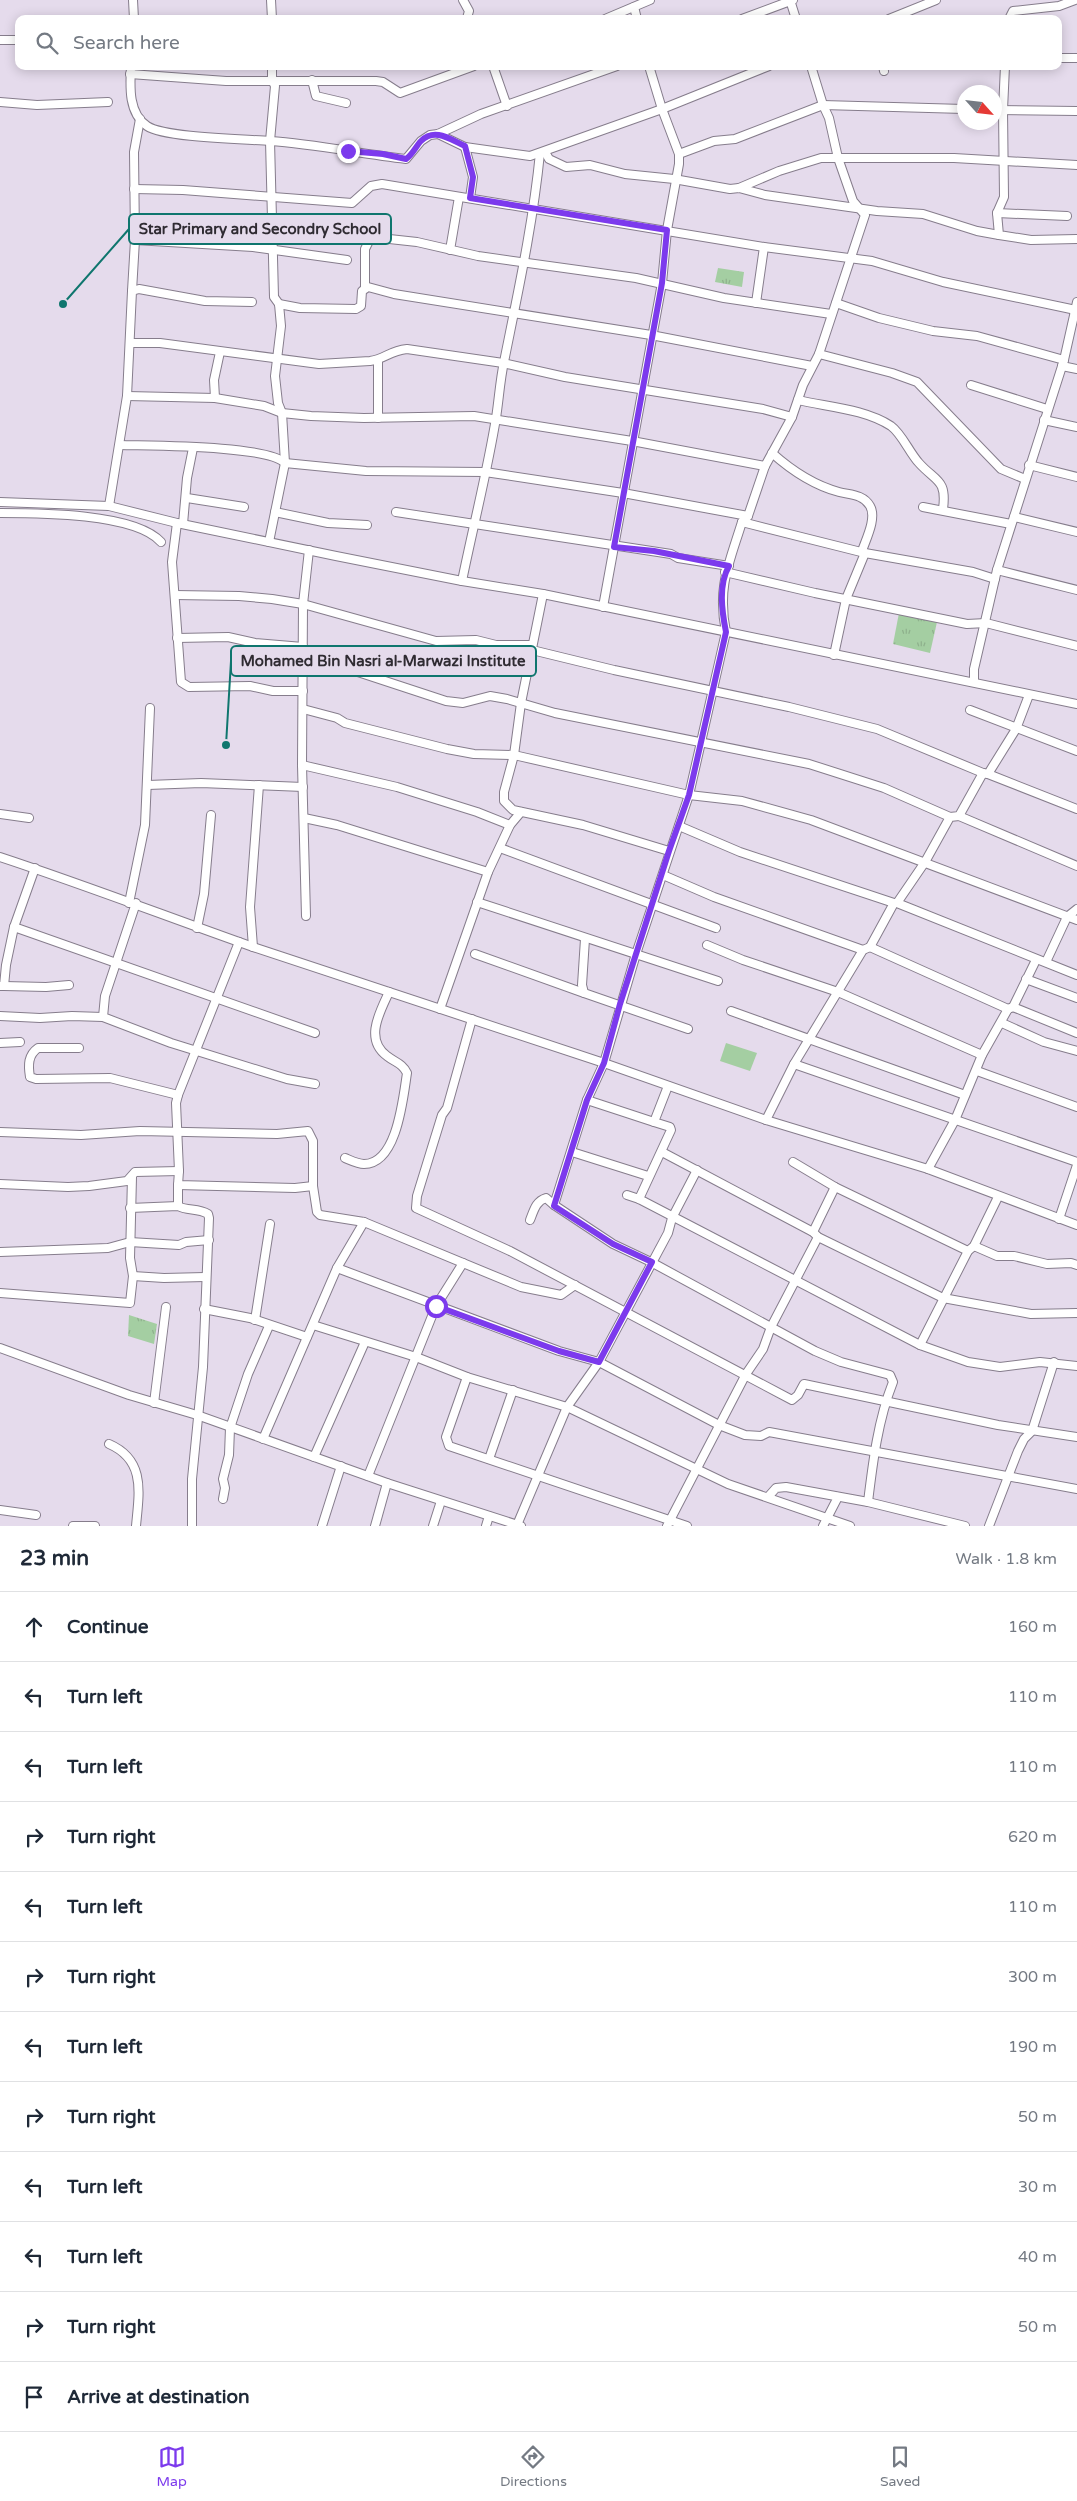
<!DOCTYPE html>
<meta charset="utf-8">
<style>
:root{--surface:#fff;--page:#f6f6f7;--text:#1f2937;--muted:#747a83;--line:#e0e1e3;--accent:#7c3aed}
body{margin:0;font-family:"Varela Round",sans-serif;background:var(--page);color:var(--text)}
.compass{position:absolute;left:957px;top:85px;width:45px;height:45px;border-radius:50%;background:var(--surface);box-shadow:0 2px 12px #0003;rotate:117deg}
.stop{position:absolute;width:15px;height:15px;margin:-11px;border:4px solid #7c3aed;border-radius:50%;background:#fff}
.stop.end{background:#7c3aed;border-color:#fff;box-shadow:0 1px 5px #0008}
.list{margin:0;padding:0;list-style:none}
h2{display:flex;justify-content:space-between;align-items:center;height:65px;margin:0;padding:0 20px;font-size:21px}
h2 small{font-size:16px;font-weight:400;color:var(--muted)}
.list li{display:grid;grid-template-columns:32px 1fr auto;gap:15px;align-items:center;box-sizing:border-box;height:70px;padding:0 20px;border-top:1px solid var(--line)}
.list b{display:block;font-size:19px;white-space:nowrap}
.list em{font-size:16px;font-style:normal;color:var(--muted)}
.icon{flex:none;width:28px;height:28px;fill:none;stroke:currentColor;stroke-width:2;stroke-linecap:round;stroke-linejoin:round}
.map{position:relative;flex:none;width:1077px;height:1526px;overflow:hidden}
.search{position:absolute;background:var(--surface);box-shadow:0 2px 12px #0003;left:15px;right:15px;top:15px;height:55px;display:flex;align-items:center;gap:12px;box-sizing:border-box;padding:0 18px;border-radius:10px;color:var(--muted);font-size:19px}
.sheet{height:905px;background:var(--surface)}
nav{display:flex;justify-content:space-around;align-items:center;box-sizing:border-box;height:70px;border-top:1px solid var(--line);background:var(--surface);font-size:14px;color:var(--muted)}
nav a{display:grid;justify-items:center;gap:2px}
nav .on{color:var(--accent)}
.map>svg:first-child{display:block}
.grass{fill:#a4cea2}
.park{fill:url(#park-tufts)}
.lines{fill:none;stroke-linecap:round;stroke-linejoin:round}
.minor-casing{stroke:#867d8c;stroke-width:10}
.minor{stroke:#fff;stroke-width:8}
.route{stroke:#7c3aed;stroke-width:6}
.leader{fill:none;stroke:#0f766e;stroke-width:2}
.callout-dot{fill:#0f766e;stroke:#e5dbec;stroke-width:2}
.callout{fill:#e5dbec;stroke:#0f766e;stroke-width:2}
.callout-label{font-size:15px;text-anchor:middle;font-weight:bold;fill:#2f2b32}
</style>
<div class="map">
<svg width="1077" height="1526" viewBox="0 0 1077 1526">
<defs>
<pattern id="park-tufts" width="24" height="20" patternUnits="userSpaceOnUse" patternTransform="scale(1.25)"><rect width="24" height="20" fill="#a4cea2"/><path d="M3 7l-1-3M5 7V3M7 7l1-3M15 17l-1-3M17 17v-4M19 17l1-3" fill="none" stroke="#8eb18c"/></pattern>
</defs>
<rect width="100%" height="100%" fill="#e5dbec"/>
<polygon class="grass" points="726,1043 757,1053 750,1071 720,1061"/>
<g class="park">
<polygon points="718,268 744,272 742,287 715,282"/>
<polygon points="899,613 937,622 930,653 893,644"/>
<polygon points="129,1315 157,1324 154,1344 128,1336"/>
</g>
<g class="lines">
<defs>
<g id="minor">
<polyline points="133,0 134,19"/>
<polyline points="271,0 272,19"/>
<polyline points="463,0 469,11 467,18 470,19"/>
<polyline points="790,0 796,19"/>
<polyline points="634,7 637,19"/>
<polyline points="605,19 650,0"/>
<polyline points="742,19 793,0"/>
<polyline points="889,19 936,0"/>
<polyline points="1009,19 1013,11 1059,6 1075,0"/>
<polyline points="0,40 19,40"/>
<polyline points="1058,58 1077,58"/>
<path d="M131 66C130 86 128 113 147 126 165 138 245 139 270 141 316 144 361 154 406 159L421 141 430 135 438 134 481 114 617 66"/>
<polyline points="493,66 507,106"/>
<path d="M811 66 823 105 829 118 838 158 853 201 865 215 819 354 803 385 792 417 765 466 748 516 742 522C729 564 717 587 726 632L689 795 636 954 604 1063 587 1100 554 1205 613 1244 651 1262 815 1351 841 1362 890 1375 893 1382C878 1420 873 1461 868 1502"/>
<polyline points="883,66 884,71"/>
<polyline points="1005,66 1003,110 1004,197 997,213 999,235 1031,240 1077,239"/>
<polyline points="130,74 226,81 376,81 383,82 400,93 474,66"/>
<polyline points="312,80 316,96 346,103"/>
<polyline points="0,102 37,105 108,102"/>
<polyline points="994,110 1077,111"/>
<polyline points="140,119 134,152 135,240 253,247 347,260"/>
<polyline points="438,134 465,147 530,156 662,109 769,66"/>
<polyline points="465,147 473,177 470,198"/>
<polyline points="545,152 549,159 566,167 590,165 625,174 674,179 730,189 739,188 765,195 877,211 923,214 977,231 999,235"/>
<polyline points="679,154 714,141 735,139 823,105 964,109"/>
<polyline points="739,188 779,171 821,158 954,158 1077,165"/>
<polyline points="134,189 183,190 352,203 371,186 382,184 764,247 872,261 943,282 1071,309 1077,313"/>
<polyline points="997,213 1067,216"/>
<polyline points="450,250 459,197"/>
<polyline points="365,288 365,249 371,237 417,242 478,256 636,278 724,298 831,314"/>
<polyline points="132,291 135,240"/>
<polyline points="756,303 764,247"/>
<polyline points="836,303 879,318 933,331 977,336 1064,360"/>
<polyline points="279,304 300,308 356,309 361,306 362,291 368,287 394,294 651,335 812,366"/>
<path d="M130 343H160L319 364 370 361C385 359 389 351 407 349L503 363 565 377 763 409 792 417"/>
<polyline points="819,354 892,373 917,382 1001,469 1025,479"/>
<polyline points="1062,366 1077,369"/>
<polyline points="971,385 1047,409"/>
<polyline points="127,396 215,398 264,406 282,413 311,416 364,418 474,416 632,441 765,466"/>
<polyline points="215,398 214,380 220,352"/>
<path d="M798 400C828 407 865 409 891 426 902 434 909 452 919 463 936 482 947 479 943 509"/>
<polyline points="378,418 378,360"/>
<polyline points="1044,420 1077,427"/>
<path d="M120 445C150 446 266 445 285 463L366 471 485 472 623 493 748 516"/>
<path d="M772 453C791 470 813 485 839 492 850 495 863 494 870 506 877 518 866 539 862 551"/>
<polyline points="1029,465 1077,477"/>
<polyline points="187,498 244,507"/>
<polyline points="0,502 109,506 177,523 336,556 462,581 543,594 1077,704"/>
<polyline points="109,506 127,396 132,291 139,289 205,301 252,302"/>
<polyline points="923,507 1011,524"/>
<polyline points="275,512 328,523 367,525"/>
<polyline points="396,512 671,554 678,558 729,566"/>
<path d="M0 513C39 513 135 513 161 542"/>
<polyline points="1014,517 1077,532"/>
<polyline points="742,522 865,553 973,572 995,579"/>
<polyline points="177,523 172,562 181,682 189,687 250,686 273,691 303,691"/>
<polyline points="183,524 187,478 193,448"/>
<polyline points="269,542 285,463 282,413 278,403 275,376 281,326 279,304 274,297 270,141 275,86 272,80 272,66"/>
<polyline points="997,570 1077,590"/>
<polyline points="725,572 815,593 967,624 986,623 1077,646"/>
<path d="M462 581C473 527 487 473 496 418 499 399 500 380 504 362 518 292 533 224 540 153"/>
<polyline points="543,594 521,703 514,755 504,792 504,801 513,810 583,825 669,851"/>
<polyline points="175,595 239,596 272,599 303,604 436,641 476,640 496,645 532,645"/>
<polyline points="603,607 662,283 667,230 679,164 679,154 662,109 649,66"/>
<polyline points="177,638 228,637 255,643 303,647"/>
<polyline points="532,650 614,670 789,707 877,729 983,773"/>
<polyline points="303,654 446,701 463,703 490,696 507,699 555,713 809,764 884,788 950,817"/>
<polyline points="834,655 846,599 865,553"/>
<polyline points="974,681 974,669 997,570 1064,360 1077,302"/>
<polyline points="303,709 337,718 345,723 447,749 474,754 514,755 689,795 742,801 811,820 1077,920"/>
<polyline points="970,710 1077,751"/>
<polyline points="302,765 397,787 477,812 510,825"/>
<polyline points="988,774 1077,809"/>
<polyline points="148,785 201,783 303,787"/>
<polyline points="0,814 29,818"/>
<polyline points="959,816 1077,866"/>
<polyline points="304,818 337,825 488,872"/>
<polyline points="679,826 740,852 894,903"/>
<polyline points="500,848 716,928"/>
<path d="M0 857C85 885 168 917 253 947L604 1063 766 1120 928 1169 1077 1225"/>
<polyline points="35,868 14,927 315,1033"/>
<polyline points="663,875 714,897 863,950"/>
<polyline points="477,902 718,981"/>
<polyline points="129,903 145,825 150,708"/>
<polyline points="136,903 105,996 103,1017 171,1043 287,1079 315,1084"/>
<polyline points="897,903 1077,975"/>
<polyline points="306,916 302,765 303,604 309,550"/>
<polyline points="197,928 204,894 211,815"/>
<polyline points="585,939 582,985 584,993 688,1029"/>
<polyline points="239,942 178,1095 176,1103 179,1171 178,1185 295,1188 313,1186"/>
<polyline points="707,945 743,960 838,992 982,1055"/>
<polyline points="253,947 250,907 259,785"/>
<polyline points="870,947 1008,1009"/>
<polyline points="475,954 584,993"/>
<polyline points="1046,962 1067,917 1077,909"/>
<polyline points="1026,979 1077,998"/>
<polyline points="1,986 4,986 6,965 14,927"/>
<polyline points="4,986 46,987 69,985"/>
<polyline points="1013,1007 1077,1033"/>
<polyline points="440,1009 488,872 510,825 521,812"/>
<polyline points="731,1011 965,1095"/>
<polyline points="0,1016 40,1018 72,1016 103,1017"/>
<polyline points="472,1019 447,1108 442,1115 417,1196 416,1208 510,1251 792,1400 798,1395 804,1384 998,1425 1077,1437"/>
<polyline points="1002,1023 1044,1042 1077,1051"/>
<polyline points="0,1043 20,1042"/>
<path d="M79 1048H38C28 1055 28 1065 30 1077L36 1079 110 1078 178 1095"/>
<polyline points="794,1064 1077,1162"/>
<polyline points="977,1071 1077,1107"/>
<polyline points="587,1100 654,1122"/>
<polyline points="766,1120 794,1064 863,950 870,947 894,903 897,903 925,862 950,817 959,816 983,773 988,774 1016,729 1029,695"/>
<polyline points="0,1132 81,1135 140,1131 277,1134 308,1131 313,1141 313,1186 317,1212 320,1215 364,1222 521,1287 561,1295 575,1285"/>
<polyline points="572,1152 648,1176"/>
<polyline points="662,1152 813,1232 818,1237 943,1298 1031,1314 1077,1313"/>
<path d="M345 1158C350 1160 358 1164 364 1164 397 1164 403 1099 407 1073 402 1063 396 1063 387 1056 364 1039 380 1012 389 992"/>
<polyline points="793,1162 835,1187 968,1251"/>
<polyline points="928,1169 955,1120 982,1055 1008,1009 1013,1007 1036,960"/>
<polyline points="0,1184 68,1187 89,1186 127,1181 135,1172 179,1171"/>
<polyline points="178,1185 178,1206"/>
<polyline points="627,1195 639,1199 920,1345 968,1362 1000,1367 1040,1362 1077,1366"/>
<polyline points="639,1199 671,1130 670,1127 654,1122 668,1086"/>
<path d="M130 1208 178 1206C187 1211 198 1208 208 1214L209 1218 203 1367 192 1479V1526"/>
<polyline points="1059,1219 1077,1165"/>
<path d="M530 1220C534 1210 536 1201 546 1198L554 1205"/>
<polyline points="813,1232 835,1187"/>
<polyline points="974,1246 997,1256 1014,1256 1047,1264 1071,1263 1077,1265"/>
<polyline points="0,1252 108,1248 130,1242 179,1245 186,1242 209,1240"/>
<polyline points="337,1268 559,1351 599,1362 719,1425 745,1435 761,1436 769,1432 1077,1489"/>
<polyline points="133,1276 164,1278 205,1277"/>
<polyline points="0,1293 130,1303 133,1276 130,1258 132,1177"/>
<polyline points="204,1309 250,1318 307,1337"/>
<polyline points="255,1320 270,1224"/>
<polyline points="313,1325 416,1357 467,1377 567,1407 728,1484 850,1526"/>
<polyline points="920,1345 968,1251 974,1246 998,1197"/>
<polyline points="0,1348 129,1395 197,1415 387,1483 521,1526"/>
<polyline points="467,1377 446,1437 449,1446 687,1526"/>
<polyline points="154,1403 166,1307"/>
<polyline points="263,1439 337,1268 364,1222"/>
<path d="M109 1444C146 1460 139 1493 136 1526"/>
<polyline points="314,1457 365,1342"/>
<polyline points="489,1459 513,1390"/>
<polyline points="368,1476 436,1306 463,1263"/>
<polyline points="768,1497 776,1488 786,1487 868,1502 965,1526"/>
<polyline points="223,1499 225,1488 223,1479 229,1455 230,1428 248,1374 269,1326"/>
<polyline points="0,1510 36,1515"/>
<polyline points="517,1525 567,1407 599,1362 668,1233 672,1218 697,1170"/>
<polyline points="73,1526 95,1526"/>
<polyline points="322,1526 341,1466"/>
<polyline points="375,1526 387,1483"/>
<polyline points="433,1526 441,1501"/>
<polyline points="486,1526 489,1516"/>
<polyline points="667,1526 746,1374 763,1349 771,1327 818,1237"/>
<polyline points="823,1526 838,1497"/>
<polyline points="989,1526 1018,1451 1024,1439 1032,1431 1054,1362"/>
</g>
</defs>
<use href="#minor" class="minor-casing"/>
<use href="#minor" class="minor"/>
</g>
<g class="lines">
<path class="route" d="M348 151 383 154 406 159C413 154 416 146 421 141 435 127 451 140 465 146L473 177 470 198 667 230 662 283 614 547 654 551 729 566C718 585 722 612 726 632L689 795 669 851 620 1004 604 1063 587 1100 554 1206 613 1244 652 1262 599 1362 559 1351 436 1306"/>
</g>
<path class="leader" d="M63 304L129 229M226 745L231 661"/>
<g class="callout-dot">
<circle cx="63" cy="304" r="5"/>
<circle cx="226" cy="745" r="5"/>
</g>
<g class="callout">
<rect x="129" y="214" width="262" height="30" rx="5"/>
<rect x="231" y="646" width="305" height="30" rx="5"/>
</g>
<g class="callout-label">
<text x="260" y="234">Star Primary and Secondry School</text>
<text x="383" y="666">Mohamed Bin Nasri al-Marwazi Institute</text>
</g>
</svg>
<svg class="compass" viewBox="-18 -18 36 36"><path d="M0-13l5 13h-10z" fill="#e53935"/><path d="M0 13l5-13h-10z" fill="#747a83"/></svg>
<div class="stop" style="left:436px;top:1306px"></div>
<div class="stop end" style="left:348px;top:151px"></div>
<div class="search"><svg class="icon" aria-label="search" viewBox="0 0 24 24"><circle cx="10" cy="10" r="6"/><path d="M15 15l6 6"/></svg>Search here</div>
</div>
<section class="sheet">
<h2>23 min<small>Walk · 1.8 km</small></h2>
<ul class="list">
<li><svg class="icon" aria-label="ahead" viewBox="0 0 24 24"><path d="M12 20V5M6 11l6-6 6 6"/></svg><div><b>Continue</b></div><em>160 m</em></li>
<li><svg class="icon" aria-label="left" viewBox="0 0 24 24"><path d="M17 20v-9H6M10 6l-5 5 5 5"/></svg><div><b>Turn left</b></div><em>110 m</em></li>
<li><svg class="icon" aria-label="left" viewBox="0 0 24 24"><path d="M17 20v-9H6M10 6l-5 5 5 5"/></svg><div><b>Turn left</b></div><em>110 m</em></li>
<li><svg class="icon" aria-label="right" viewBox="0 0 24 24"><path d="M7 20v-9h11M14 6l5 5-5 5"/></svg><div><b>Turn right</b></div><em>620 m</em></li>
<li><svg class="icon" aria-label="left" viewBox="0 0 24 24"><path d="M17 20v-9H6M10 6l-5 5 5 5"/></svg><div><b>Turn left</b></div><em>110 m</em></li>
<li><svg class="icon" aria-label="right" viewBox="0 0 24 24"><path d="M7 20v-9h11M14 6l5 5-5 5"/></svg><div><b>Turn right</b></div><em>300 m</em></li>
<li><svg class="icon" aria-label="left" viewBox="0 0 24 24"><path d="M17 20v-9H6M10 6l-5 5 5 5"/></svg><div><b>Turn left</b></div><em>190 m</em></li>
<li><svg class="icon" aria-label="right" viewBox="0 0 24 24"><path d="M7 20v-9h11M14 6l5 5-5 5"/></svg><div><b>Turn right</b></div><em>50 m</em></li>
<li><svg class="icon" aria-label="left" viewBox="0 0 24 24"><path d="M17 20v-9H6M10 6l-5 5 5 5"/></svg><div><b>Turn left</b></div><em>30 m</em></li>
<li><svg class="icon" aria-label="left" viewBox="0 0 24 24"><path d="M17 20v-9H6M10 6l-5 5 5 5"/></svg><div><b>Turn left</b></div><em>40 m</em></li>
<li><svg class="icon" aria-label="right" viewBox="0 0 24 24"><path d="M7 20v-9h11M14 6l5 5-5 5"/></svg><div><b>Turn right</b></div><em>50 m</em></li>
<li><svg class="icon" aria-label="arrive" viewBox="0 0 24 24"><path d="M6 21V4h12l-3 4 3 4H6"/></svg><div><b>Arrive at destination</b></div></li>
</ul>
</section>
<nav>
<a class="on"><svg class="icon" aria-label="map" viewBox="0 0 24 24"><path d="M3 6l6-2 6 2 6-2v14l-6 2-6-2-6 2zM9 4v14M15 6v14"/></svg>Map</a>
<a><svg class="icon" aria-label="directions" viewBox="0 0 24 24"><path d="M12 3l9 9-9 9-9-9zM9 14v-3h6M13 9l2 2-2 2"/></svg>Directions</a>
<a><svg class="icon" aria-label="saved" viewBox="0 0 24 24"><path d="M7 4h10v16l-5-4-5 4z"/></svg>Saved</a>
</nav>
